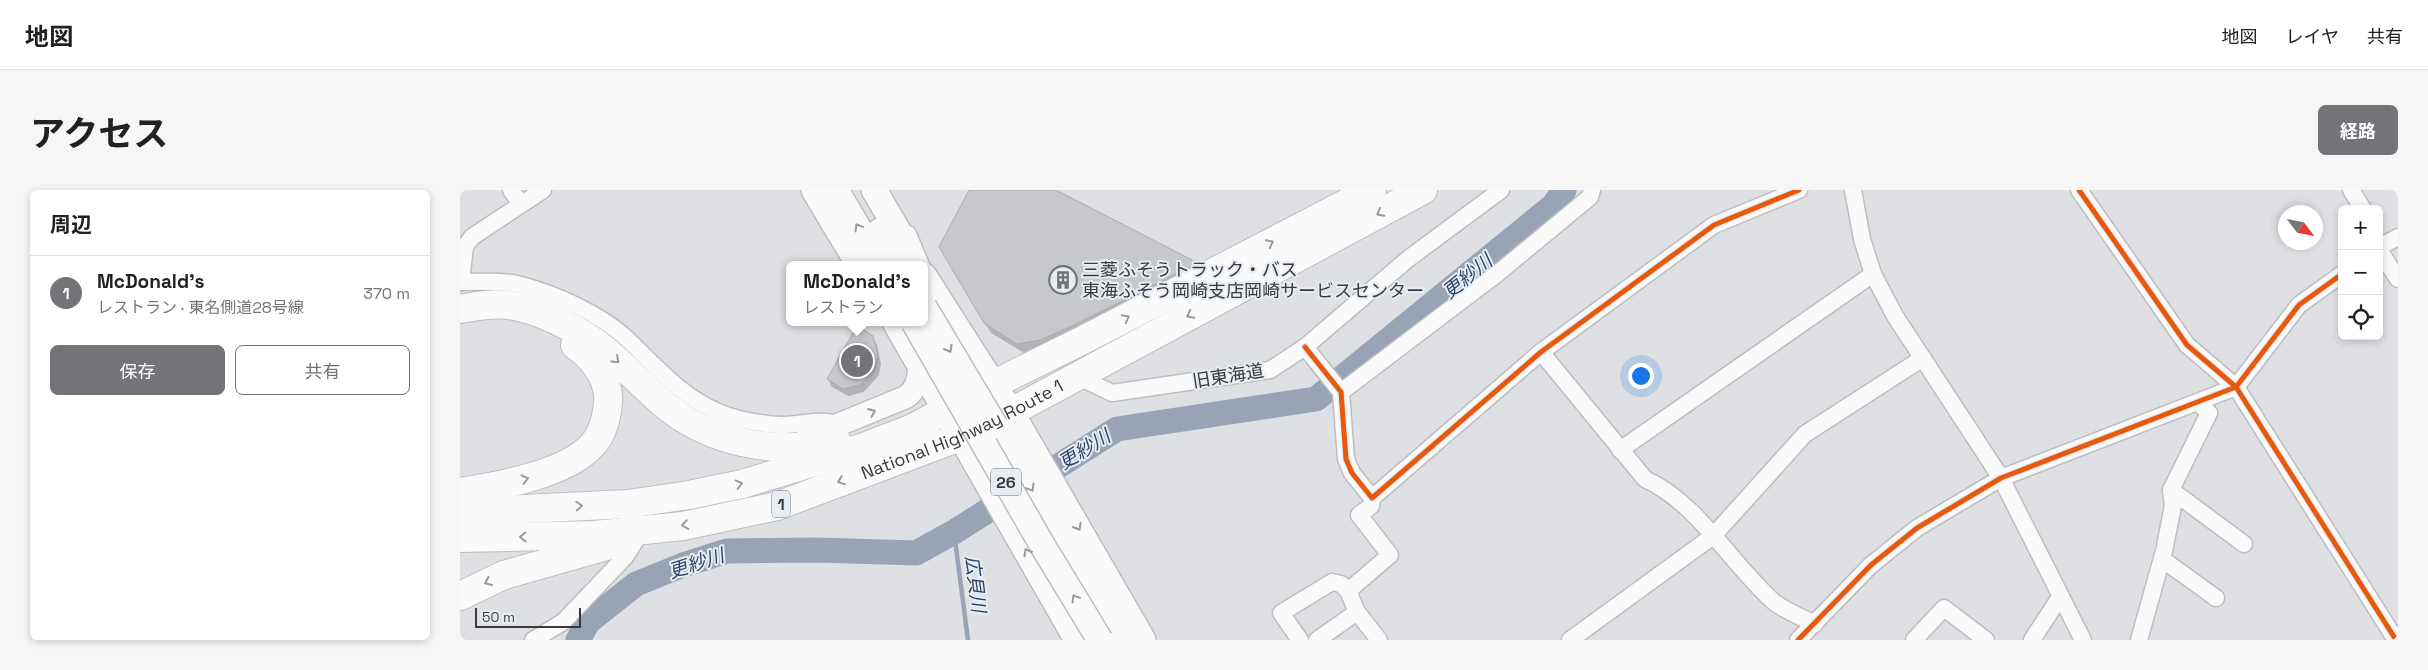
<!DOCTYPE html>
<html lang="ja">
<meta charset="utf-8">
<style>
:root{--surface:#fff;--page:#f6f6f6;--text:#202124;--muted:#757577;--line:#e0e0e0;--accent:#727477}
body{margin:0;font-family:"Space Grotesk","Noto Sans JP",sans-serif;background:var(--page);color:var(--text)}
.controls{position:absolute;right:15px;top:15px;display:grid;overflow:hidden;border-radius:8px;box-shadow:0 2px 8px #0003}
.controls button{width:45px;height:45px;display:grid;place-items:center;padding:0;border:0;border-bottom:1px solid var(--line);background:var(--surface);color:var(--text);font:25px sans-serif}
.compass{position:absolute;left:1818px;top:15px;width:45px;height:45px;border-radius:50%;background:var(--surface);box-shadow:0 2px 8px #0003;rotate:122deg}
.scale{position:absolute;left:15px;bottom:12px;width:106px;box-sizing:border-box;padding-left:5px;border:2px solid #383a3d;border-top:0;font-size:14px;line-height:18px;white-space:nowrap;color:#383a3d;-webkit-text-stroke:4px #e8ecf3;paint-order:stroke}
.you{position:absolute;left:1180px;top:185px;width:18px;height:18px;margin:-12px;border:4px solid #fff;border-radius:50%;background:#1a73e8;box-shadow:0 0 0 8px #1a73e833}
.badge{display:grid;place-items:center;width:32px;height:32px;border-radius:50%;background:var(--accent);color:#fff;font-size:16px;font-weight:700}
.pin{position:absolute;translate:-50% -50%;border:2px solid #fff;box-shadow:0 1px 5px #0006}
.popup{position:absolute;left:326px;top:71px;width:142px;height:65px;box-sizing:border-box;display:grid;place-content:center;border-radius:8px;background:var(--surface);filter:drop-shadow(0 1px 4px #0005);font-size:16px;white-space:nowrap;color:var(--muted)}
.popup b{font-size:19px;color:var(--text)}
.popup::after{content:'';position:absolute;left:50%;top:100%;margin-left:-10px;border:10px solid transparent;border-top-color:var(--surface)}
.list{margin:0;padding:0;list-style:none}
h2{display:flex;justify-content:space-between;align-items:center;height:65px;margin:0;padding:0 20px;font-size:21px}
h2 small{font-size:16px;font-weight:400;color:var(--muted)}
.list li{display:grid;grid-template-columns:32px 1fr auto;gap:15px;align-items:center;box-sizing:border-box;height:75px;padding:0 20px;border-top:1px solid var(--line)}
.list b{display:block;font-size:19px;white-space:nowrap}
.list p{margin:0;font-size:16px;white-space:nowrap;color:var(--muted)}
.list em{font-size:16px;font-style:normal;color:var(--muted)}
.actions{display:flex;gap:10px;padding:15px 20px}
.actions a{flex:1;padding:11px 0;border:1px solid var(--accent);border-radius:8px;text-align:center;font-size:18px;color:var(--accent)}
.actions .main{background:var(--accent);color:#fff}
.icon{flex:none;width:28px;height:28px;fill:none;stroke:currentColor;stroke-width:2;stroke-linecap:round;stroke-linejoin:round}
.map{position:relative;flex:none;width:1938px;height:450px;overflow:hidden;border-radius:8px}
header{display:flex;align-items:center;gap:30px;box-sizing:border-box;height:70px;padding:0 25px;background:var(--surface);border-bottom:1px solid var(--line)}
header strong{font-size:24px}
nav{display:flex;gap:28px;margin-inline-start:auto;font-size:18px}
.intro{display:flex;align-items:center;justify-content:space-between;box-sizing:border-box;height:120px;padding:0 30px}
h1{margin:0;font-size:35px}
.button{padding:12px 22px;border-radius:8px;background:var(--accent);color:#fff;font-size:18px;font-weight:700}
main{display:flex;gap:30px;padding:0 30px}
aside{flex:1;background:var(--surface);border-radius:8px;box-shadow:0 2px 8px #0003}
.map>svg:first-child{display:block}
.shadow{fill:#0003}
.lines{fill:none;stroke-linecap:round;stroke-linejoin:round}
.stream{stroke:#98a3b6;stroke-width:4.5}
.river{stroke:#98a3b6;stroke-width:25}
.building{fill:#c7c8cb;stroke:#aaacae}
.street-casing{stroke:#bcbec0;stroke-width:19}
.secondary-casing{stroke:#bcbec0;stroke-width:25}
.primary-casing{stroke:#bcbec0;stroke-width:28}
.highway-casing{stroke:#bcbec0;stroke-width:30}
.street{stroke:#fafafb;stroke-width:16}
.secondary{stroke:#fafafb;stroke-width:22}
.primary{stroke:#fafafb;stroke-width:25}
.highway{stroke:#fafafb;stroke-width:28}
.primary-bridge-casing{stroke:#bcbec0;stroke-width:28;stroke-linecap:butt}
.primary-bridge{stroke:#fafafb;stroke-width:25}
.cycleway-casing{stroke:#e8ecf3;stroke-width:8}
.cycleway{stroke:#e8590c;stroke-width:5}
.oneway{stroke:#999a9c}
.labels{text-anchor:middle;stroke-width:4;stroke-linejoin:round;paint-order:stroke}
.shield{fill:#e8ecf3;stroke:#6d6f74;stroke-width:1}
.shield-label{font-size:16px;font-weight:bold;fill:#383a3d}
.poi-label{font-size:18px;fill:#383a3d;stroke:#e8ecf3;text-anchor:start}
.street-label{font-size:18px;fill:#383a3d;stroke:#e8ecf3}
.water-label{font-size:19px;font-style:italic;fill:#2b4268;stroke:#e8ecf3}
</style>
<header>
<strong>地図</strong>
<nav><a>地図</a><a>レイヤ</a><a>共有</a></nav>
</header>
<div class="intro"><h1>アクセス</h1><a class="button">経路</a></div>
<main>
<aside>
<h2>周辺<small></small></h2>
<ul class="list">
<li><span class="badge">1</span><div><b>McDonald's</b><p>レストラン · 東名側道28号線</p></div><em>370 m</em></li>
</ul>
<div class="actions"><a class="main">保存</a><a>共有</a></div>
</aside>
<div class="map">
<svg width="1938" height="450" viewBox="0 0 1938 450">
<rect width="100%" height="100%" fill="#dee0e3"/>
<g class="shadow">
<polygon points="510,0 594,0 736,73 741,82 586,159 564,163 531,143 480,57"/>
<polygon points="412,147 417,155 421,174 419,185 404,202 388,206 372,197 368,189"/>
</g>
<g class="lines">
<polyline class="stream" points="494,342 508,450"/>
<polyline class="river" points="118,450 128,432 176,394 223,375 267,361 358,360 456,363 494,342 657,239 856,209 1094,15 1104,0"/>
</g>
<g class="building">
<polygon points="509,0 596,0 738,73 612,136 580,150 557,154 524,133 479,57"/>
<polygon points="397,136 413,146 418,165 415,177 408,187 400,195 383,199 367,189"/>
</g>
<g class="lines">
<defs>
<g id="street">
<polyline points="51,0 61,14"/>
<polyline points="1393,0 1402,49 1413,84 1435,126 1541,288 1623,450"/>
<polyline points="1619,0 1727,155 1776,197 1936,450"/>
<polyline points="1891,0 1903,19"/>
<polyline points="448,44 461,75"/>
<polyline points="1919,57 1938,47"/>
<polyline points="1919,60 1938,89"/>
<path d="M0 92C19 92 42 90 61 95 95 104 138 123 165 147 194 174 219 205 256 221 273 229 299 234 319 235 334 236 363 228 374 234"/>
<polyline points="1,92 5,56 12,47 83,0"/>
<polyline points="845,157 881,202 886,269 892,283 912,308 1081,162 1254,35 1339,0"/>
<path d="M1081 162 1185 289C1238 313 1271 374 1314 412 1325 421 1342 427 1355 434"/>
<polyline points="617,186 652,203 810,180 845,157 948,69 1041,0"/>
<polyline points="881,202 1038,83 1130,7 1132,0"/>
<polyline points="1160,260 1413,84"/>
<polyline points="1711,300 1784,354"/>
<polyline points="1702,369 1756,408"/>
<polyline points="888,401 930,365 899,325 911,316 912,308"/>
<polyline points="73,450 103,432 165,367 183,339"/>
<polyline points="840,450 821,423 872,392 881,394 888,401 897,422 919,450"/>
<polyline points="857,450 897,422"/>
<polyline points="1110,450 1253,346 1345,244 1463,168"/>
<polyline points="1338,450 1411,375 1457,338 1541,288 1776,197 1839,115 1882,84"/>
<polyline points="1454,450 1484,418 1526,450"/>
<polyline points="1572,450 1600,407"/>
<polyline points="1679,450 1704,361 1713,316 1711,300 1749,223 1738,212"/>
</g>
<path id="secondary" d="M346 248 446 207C458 199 458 187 460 174"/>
<g id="primary">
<polyline points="354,0 399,75"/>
<polyline points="376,0 420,75"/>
<polyline points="414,0 447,56"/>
<polyline points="420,41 440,75"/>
<polyline points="464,86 551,222 683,450"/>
<polyline points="435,132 617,450"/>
<polyline points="535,236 661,450"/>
</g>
<g id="highway">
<path d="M0 119C16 116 33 113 49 115 79 119 122 141 145 160 167 178 187 201 210 219 254 253 322 267 376 250"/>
<path d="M0 302C38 296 110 284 135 252 144 240 147 227 148 212 150 190 133 167 115 155"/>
<polyline points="0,322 168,314 229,305 282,294 401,258 453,238 532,195 623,150 912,0"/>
<path id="s1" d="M0 348 135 345 223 336 317 316 500 247 551 222 963 0"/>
<polyline points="0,406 44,385 150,355"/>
</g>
</defs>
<use href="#street" class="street-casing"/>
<use href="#secondary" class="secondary-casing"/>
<use href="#primary" class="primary-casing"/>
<use href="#highway" class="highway-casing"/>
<use href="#street" class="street"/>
<use href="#secondary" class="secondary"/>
<use href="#primary" class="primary"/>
<use href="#highway" class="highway"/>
<defs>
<g id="primary-bridge">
<polyline points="464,117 535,236"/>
<polyline points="454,132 581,353 640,450"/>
</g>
</defs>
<use href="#primary-bridge" class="primary-bridge-casing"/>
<use href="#primary-bridge" class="primary-bridge"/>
<defs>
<g id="cycleway">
<polyline points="1619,0 1727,155 1776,197 1936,450"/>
<polyline points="845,157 881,202 886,269 892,283 912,308 1081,162 1254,35 1339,0"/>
<polyline points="1338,450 1411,375 1457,338 1541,288 1776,197 1839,115 1882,84"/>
</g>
</defs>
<use href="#cycleway" class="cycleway-casing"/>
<use href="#cycleway" class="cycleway"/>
</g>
<defs><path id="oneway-chevron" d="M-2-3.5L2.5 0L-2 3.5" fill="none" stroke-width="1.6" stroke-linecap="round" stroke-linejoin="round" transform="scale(1.25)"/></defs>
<g class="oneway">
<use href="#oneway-chevron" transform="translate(920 23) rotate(152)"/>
<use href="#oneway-chevron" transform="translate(398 37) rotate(-121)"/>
<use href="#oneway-chevron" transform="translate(810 53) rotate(-27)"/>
<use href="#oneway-chevron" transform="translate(730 125) rotate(152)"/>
<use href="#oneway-chevron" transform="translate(666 128) rotate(-27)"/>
<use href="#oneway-chevron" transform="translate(489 159) rotate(60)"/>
<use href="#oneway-chevron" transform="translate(156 170) rotate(43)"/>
<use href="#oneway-chevron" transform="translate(412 222) rotate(-23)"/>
<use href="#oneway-chevron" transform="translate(65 289) rotate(-14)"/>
<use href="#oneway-chevron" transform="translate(381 291) rotate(159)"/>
<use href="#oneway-chevron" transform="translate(279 294) rotate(-14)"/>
<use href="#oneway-chevron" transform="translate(571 298) rotate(59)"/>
<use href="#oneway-chevron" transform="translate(119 316) rotate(-3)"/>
<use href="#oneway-chevron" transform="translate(225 335) rotate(171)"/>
<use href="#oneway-chevron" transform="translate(618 337) rotate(60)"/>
<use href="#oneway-chevron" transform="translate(63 347) rotate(179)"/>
<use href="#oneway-chevron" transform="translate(567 362) rotate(-120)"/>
<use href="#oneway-chevron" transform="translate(28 392) rotate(155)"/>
<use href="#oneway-chevron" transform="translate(615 408) rotate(-121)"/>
</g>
<defs>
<symbol id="building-ring" viewBox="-11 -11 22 22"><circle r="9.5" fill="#e8ecf3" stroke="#727477" stroke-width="1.5"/><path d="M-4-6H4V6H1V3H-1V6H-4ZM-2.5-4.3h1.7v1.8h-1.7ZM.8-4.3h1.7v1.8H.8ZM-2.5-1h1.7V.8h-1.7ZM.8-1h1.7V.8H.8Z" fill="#727477"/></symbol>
</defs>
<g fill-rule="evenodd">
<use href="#building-ring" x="587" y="74" width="32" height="32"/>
</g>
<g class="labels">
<g class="shield">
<rect x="531" y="278.5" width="30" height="27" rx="4"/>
<rect x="312" y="300.5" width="18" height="27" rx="4"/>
</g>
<g class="shield-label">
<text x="546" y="298">26</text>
<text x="321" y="320">1</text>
</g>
<g class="poi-label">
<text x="622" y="86">三菱ふそうトラック・バス<tspan x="622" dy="21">東海ふそう岡崎支店岡崎サービスセンター</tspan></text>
</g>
<g class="street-label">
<text transform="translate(768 186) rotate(-9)" y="6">旧東海道</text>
<text dy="6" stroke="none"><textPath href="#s1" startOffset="520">National Highway Route 1</textPath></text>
</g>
<g class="water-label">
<text transform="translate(1007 86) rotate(-39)" y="7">更紗川</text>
<text transform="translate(624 259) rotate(-32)" y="7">更紗川</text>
<text transform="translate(236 373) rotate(-18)" y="7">更紗川</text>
<text transform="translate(516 394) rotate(83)" y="7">広貝川</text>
</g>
</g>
</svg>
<div class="controls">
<button>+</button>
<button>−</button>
<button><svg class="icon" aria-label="locate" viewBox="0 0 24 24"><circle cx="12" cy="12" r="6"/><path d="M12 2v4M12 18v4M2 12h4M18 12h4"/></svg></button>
</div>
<svg class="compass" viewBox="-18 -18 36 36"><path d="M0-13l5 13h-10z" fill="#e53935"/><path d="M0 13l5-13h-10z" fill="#757577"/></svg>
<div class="scale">50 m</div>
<div class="you"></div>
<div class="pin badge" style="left:397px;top:171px">1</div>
<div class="popup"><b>McDonald's</b>レストラン</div>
</div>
</main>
